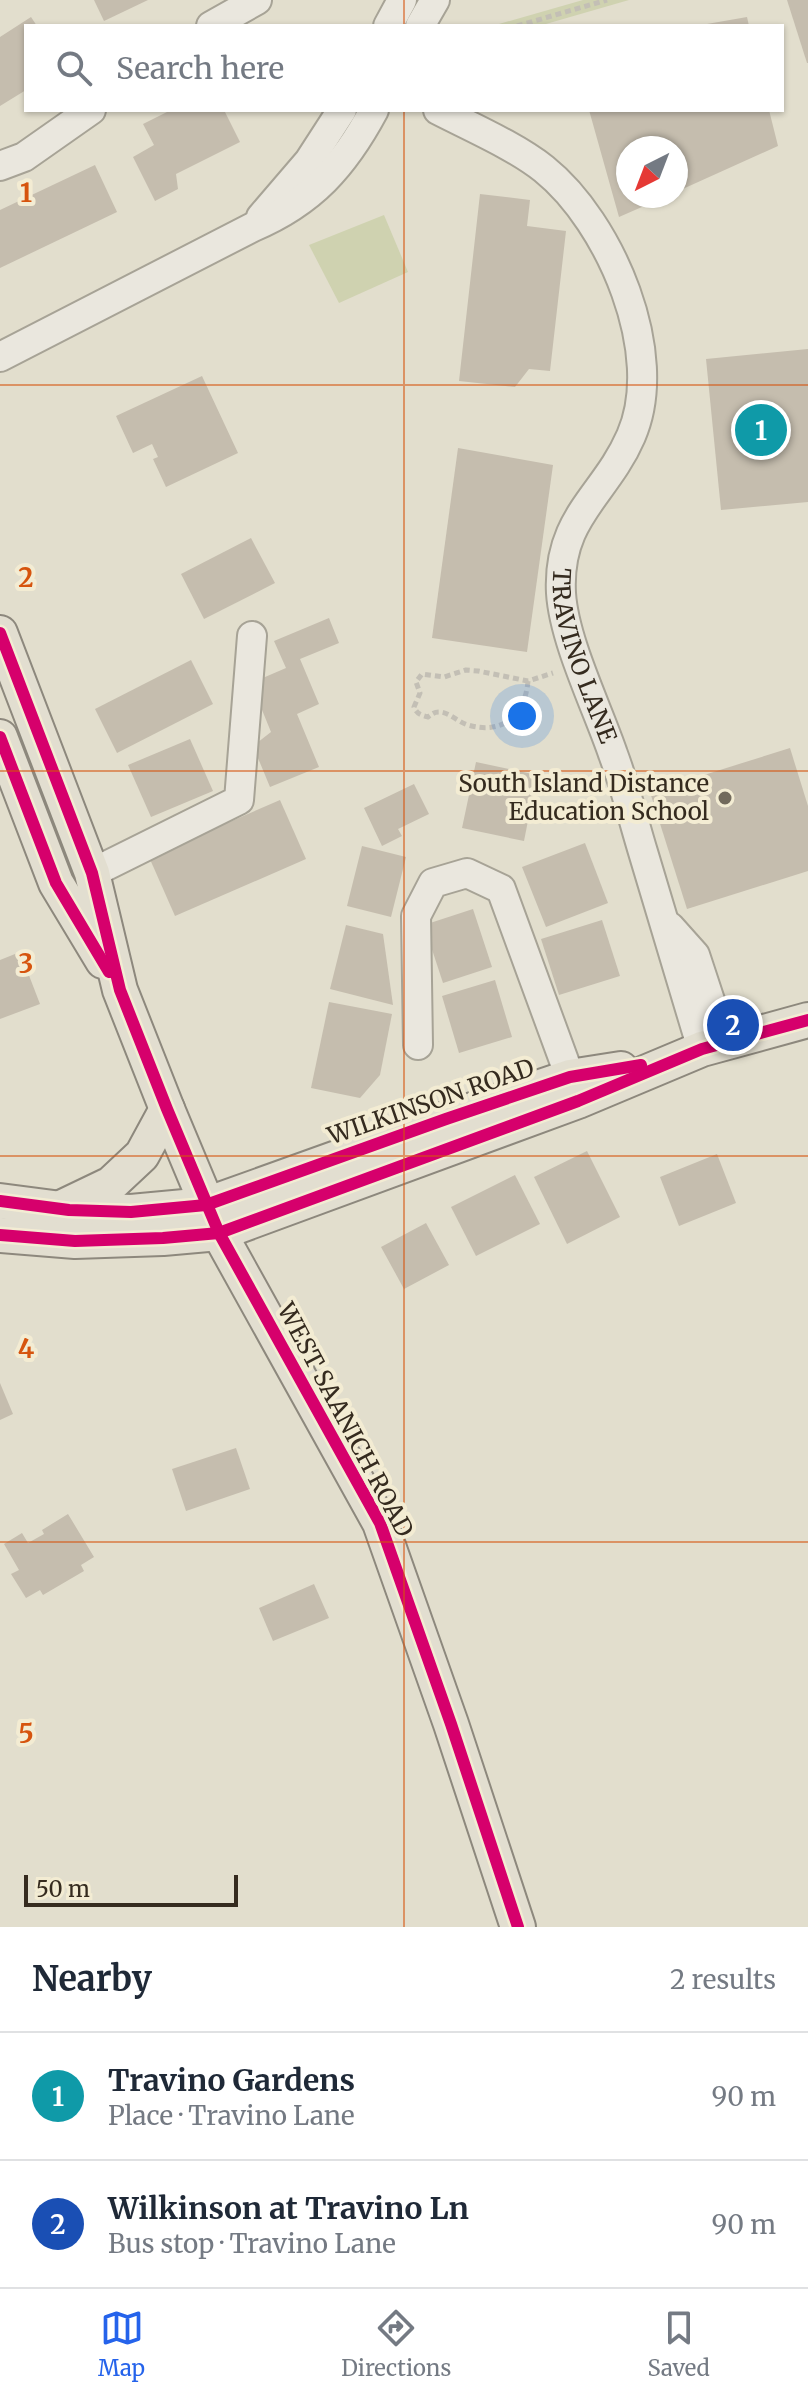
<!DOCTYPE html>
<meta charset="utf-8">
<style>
:root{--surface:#fff;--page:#f2f2f3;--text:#1f2937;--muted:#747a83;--line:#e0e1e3;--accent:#2563eb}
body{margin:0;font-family:Merriweather,serif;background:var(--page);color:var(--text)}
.compass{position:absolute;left:616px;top:136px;width:72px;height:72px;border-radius:50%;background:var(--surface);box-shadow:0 2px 6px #0004;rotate:222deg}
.scale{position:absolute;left:24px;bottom:20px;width:214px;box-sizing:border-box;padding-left:8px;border:4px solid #352b1f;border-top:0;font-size:22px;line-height:28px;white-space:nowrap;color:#352b1f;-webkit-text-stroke:6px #f3ecd3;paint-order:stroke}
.you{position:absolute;left:522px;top:716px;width:28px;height:28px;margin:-20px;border:6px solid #fff;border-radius:50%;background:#1a73e8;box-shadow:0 0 0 12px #1a73e833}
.badge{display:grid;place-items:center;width:52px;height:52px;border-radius:50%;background:var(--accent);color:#fff;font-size:26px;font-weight:700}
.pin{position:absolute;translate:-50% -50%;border:4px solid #fff;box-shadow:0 2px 8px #0006}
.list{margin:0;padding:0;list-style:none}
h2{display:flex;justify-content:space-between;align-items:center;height:104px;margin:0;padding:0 32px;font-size:34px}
h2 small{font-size:26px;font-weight:400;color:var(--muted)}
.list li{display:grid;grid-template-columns:52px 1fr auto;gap:24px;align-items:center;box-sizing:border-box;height:128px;padding:0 32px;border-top:2px solid var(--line)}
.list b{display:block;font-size:30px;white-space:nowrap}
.list p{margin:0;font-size:26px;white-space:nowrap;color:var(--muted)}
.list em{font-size:26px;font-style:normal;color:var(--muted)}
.icon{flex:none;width:44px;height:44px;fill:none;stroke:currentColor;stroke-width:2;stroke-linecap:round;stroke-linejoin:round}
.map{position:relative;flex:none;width:808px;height:1927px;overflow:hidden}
.search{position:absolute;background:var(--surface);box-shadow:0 2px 6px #0004;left:24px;right:24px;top:24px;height:88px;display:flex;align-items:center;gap:20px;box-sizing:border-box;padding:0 28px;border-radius:0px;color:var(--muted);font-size:30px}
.sheet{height:360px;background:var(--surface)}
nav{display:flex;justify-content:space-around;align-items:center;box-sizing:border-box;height:112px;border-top:2px solid var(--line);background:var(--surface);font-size:22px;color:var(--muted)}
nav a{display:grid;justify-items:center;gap:4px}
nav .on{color:var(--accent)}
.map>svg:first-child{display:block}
.green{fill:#cfd2b0}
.building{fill:#c5bdae}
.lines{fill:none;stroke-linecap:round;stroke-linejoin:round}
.minor-casing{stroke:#a7a396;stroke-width:32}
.major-casing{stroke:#8d887d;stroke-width:38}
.path{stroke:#c3bfb5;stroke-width:5;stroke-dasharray:6 4;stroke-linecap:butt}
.minor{stroke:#eae7de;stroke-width:28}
.major{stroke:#e2ded0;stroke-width:34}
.cycleway-casing{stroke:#f3ecd3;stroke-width:17}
.cycleway{stroke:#d6006c;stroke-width:12}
.grid{fill:none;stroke:#d6540e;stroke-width:2;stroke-opacity:0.55}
.poi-dot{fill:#726a5c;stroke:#f3ecd3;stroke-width:3}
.labels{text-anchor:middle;stroke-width:8;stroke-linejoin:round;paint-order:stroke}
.street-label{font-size:24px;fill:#352b1f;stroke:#f3ecd3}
.poi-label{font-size:24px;fill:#352b1f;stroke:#f3ecd3;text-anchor:end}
.grid-label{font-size:26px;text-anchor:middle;font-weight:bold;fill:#d6540e;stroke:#f3ecd3;stroke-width:8;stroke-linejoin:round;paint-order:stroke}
</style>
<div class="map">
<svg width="808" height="1927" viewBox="0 0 808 1927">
<rect width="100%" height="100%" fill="#e2decd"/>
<g class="green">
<polygon points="583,0 629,0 539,26 492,26"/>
<polygon points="384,215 408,272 339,303 309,245"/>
</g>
<g class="building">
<polygon points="94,0 148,0 104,21"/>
<polygon points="787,0 808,0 808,63 807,63"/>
<polygon points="31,17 37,26 26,26 26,90 0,106 0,37"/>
<polygon points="747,17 749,26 707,26 707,24"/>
<polygon points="171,110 224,110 240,142 176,174 178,189 155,201 133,157 154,145 143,124"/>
<polygon points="589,110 769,110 778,146 676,192 676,148 628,148 628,196 667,196 619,217"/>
<polygon points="95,165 117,212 0,268 0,210"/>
<polygon points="480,194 530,200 527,226 566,231 550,371 529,369 515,387 459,381"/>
<polygon points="808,349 808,502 721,510 706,359"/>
<polygon points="202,376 238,453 166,487 153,459 158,457 152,444 133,453 116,416"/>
<polygon points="458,448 553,465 527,652 432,638"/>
<polygon points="251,538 275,583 204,619 181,574"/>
<polygon points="329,618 339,643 300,659 319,704 297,714 319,767 270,787 253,746 271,732 251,683 286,668 274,641"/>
<polygon points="191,660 213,704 117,753 95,709"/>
<polygon points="190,739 213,791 151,817 128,765"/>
<polygon points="790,748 808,806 808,871 687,909 650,792"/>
<polygon points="476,762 537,775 524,841 462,828"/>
<polygon points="414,784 429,814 398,829 402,836 382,846 364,808"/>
<polygon points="280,800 306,859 175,916 149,857"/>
<polygon points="585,843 608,903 546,927 522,867"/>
<polygon points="362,846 406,857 391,917 347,906"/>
<polygon points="473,909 492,967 443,983 424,925"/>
<polygon points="602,920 620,976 559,995 541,939"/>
<polygon points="346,925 383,934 393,1005 330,989"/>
<polygon points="20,952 40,1004 0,1019 0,960"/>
<polygon points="495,980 512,1037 459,1053 442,996"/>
<polygon points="329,1002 392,1014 380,1075 360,1098 311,1088"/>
<polygon points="587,1151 620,1217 567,1244 534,1177"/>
<polygon points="717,1154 736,1203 679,1226 660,1177"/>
<polygon points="515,1175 540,1224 476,1256 451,1207"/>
<polygon points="426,1223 449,1265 404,1289 381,1247"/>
<polygon points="0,1383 13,1414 0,1420"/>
<polygon points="236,1448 250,1489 186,1511 172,1469"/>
<polygon points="68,1514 94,1557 81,1565 84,1571 43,1595 40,1590 26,1598 11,1574 19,1570 4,1544 22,1533 28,1543 44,1534 42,1530"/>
<polygon points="314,1584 329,1618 273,1641 259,1608"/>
</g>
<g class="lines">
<defs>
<g id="minor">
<polyline points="211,26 257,0"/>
<polyline points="388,26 402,0"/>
<polyline points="420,26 435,0"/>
<path id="s1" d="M438 110C471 127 515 146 544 169 610 222 667 354 631 436 605 496 557 517 561 593 564 641 597 707 613 754 625 786 633 819 643 852 663 918 683 984 702 1049"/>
<polyline points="0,166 24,157 91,110"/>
<polyline points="261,217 309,161 342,110"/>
<path d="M0 357 253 227C312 202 344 166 374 110"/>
<polyline points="92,873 239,800 252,636"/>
<polyline points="670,927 695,955 724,1043"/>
<polyline points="418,1045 416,916 433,883 467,873 501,889 570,1077"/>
</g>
<g id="major">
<polyline points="0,633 92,873 120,990 167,1109 219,1233 380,1523 451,1724 518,1927"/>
<polyline points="0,737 56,883 103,961"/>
<polyline points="0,1201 69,1210 131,1212 206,1205 446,1119 570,1077 621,1069"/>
<polyline points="63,1207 111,1184 142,1155 167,1109"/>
<polyline points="0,1235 75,1241 163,1238 219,1233 578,1101 702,1049 808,1020"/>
</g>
</defs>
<use href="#minor" class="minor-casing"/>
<use href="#major" class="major-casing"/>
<g class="path">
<polyline points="517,26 607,0"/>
<path d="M528 681C525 716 502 735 468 725 458 722 449 712 439 712 434 712 432 714 428 717 421 715 417 714 414 707L420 693 416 682 422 674 444 677 466 670 478 671 528 681 553 673"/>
</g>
<use href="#minor" class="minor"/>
<use href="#major" class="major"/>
<defs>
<g id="cycleway">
<polyline points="0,633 92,873 120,990 167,1109 219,1233 380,1523 451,1724 518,1927"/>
<polyline points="0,737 56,883 109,972"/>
<polyline points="0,1201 69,1210 131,1212 206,1205 446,1119 570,1077 641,1065"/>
<polyline points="0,1235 75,1241 163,1238 219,1233 578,1101 702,1049 808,1020"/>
</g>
</defs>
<use href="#cycleway" class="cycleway-casing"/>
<use href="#cycleway" class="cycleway"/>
</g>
<path class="grid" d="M404 0V26M404 110V1927M0 385H808M0 771H808M0 1156H808M0 1542H808"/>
<circle class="poi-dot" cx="725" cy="798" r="8"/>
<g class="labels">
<g class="street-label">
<text dy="8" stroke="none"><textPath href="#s1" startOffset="660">TRAVINO LANE</textPath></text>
<text transform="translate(431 1102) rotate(-19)" y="8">WILKINSON ROAD</text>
<text transform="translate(345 1420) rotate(62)" y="8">WEST SAANICH ROAD</text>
</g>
<g class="poi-label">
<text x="709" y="792">South Island Distance<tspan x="709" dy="28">Education School</tspan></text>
</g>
</g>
<g class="grid-label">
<text x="26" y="202">1</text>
<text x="26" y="587">2</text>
<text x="26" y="973">3</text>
<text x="26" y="1358">4</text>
<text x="26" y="1743">5</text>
</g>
</svg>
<svg class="compass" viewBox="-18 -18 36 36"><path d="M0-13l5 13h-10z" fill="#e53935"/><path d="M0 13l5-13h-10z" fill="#747a83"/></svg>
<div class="scale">50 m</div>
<div class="you"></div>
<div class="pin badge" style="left:761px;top:430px;background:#0f9aa8">1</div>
<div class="pin badge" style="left:733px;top:1025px;background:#1a4fb4">2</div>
<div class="search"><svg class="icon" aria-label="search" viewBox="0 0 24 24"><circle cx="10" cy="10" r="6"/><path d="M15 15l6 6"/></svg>Search here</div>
</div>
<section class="sheet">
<h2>Nearby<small>2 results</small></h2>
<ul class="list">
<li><span class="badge" style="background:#0f9aa8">1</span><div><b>Travino Gardens</b><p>Place · Travino Lane</p></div><em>90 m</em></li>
<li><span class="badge" style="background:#1a4fb4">2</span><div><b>Wilkinson at Travino Ln</b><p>Bus stop · Travino Lane</p></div><em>90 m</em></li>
</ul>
</section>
<nav>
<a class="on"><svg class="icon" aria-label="map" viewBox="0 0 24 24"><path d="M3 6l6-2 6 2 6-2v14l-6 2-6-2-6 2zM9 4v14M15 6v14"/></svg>Map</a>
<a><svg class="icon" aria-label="directions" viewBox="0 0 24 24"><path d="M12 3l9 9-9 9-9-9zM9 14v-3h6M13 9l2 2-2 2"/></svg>Directions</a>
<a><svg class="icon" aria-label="saved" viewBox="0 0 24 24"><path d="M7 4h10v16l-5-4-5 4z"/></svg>Saved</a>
</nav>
